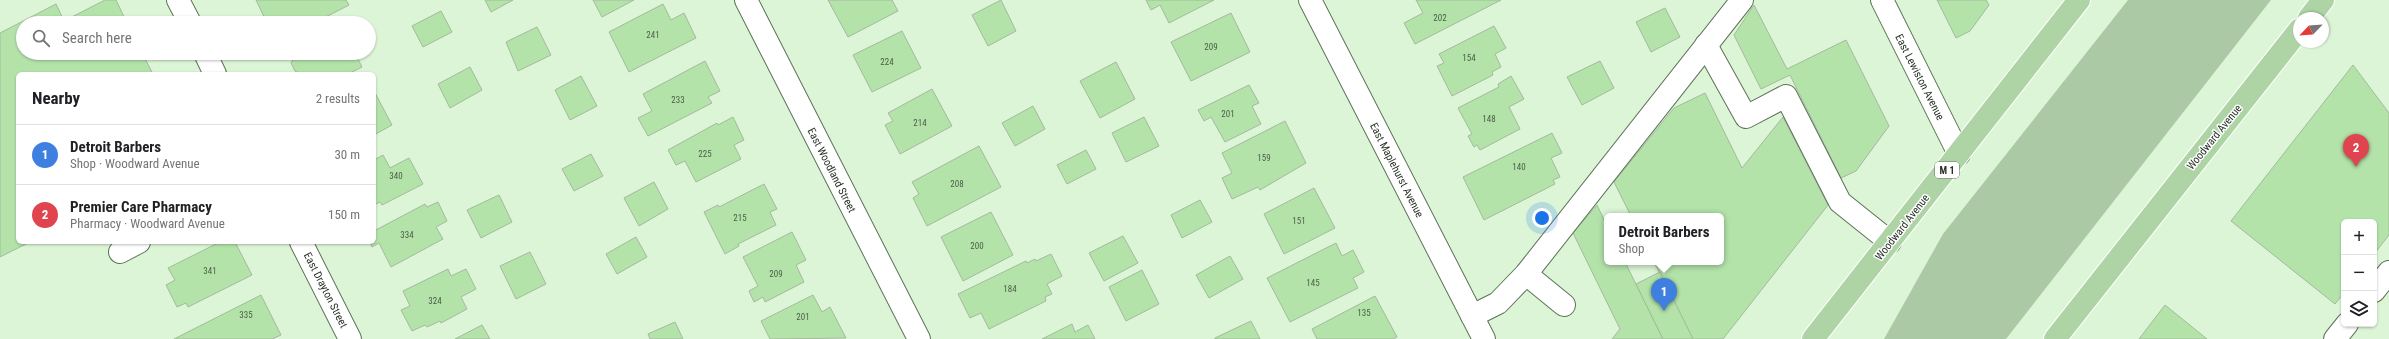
<!DOCTYPE html>
<meta charset="utf-8">
<style>
:root{--surface:#fff;--page:#f6f6f6;--text:#202124;--muted:#757577;--line:#e0e0e0;--accent:#5f3fb8}
body{margin:0;font-family:"Roboto Condensed",sans-serif;background:var(--page);color:var(--text)}
.controls{position:absolute;right:12px;bottom:12px;display:grid;overflow:hidden;border-radius:6px;box-shadow:0 1px 3px #0004}
.controls button{width:36px;height:36px;display:grid;place-items:center;padding:0;border:0;border-bottom:1px solid var(--line);background:var(--surface);color:var(--text);font:20px sans-serif}
.compass{position:absolute;left:2293px;top:12px;width:36px;height:36px;border-radius:50%;background:var(--surface);box-shadow:0 1px 3px #0004;rotate:245deg}
.you{position:absolute;left:1542px;top:218px;width:14px;height:14px;margin:-10px;border:3px solid #fff;border-radius:50%;background:#1a73e8;box-shadow:0 0 0 6px #1a73e833}
.badge{display:grid;place-items:center;width:26px;height:26px;border-radius:50%;background:var(--accent);color:#fff;font-size:13px;font-weight:700}
.pin{position:absolute;translate:-50% -33px;filter:drop-shadow(0 1px 2px #0008)}
.pin::after{content:'';position:absolute;top:21px;width:14px;height:12px;background:inherit;clip-path:polygon(0 0,100% 0,50% 100%)}
.popup{position:absolute;left:1604px;top:213px;width:120px;height:52px;box-sizing:border-box;display:grid;place-content:center;border-radius:6px;background:var(--surface);filter:drop-shadow(0 1px 3px #0005);font-size:13px;white-space:nowrap;color:var(--muted)}
.popup b{font-size:15px;color:var(--text)}
.popup::after{content:'';position:absolute;left:50%;top:100%;margin-left:-8px;border:8px solid transparent;border-top-color:var(--surface)}
.list{margin:0;padding:0;list-style:none}
h2{display:flex;justify-content:space-between;align-items:center;height:52px;margin:0;padding:0 16px;font-size:17px}
h2 small{font-size:13px;font-weight:400;color:var(--muted)}
.list li{display:grid;grid-template-columns:26px 1fr auto;gap:12px;align-items:center;box-sizing:border-box;height:60px;padding:0 16px;border-top:1px solid var(--line)}
.list b{display:block;font-size:15px;white-space:nowrap}
.list p{margin:0;font-size:13px;white-space:nowrap;color:var(--muted)}
.list em{font-size:13px;font-style:normal;color:var(--muted)}
.icon{flex:none;width:22px;height:22px;fill:none;stroke:currentColor;stroke-width:2;stroke-linecap:round;stroke-linejoin:round}
.map{position:relative;flex:none;width:2389px;height:339px;overflow:hidden}
.search{position:absolute;background:var(--surface);box-shadow:0 1px 3px #0004;left:16px;top:16px;width:360px;height:44px;display:flex;align-items:center;gap:10px;box-sizing:border-box;padding:0 14px;border-radius:22px;color:var(--muted);font-size:15px}
.panel{position:absolute;background:var(--surface);box-shadow:0 1px 3px #0004;left:16px;top:72px;width:360px;height:172px;border-radius:6px}
.map>svg:first-child{display:block}
.green{fill:#abc9a4}
.building{fill:#b4e3aa;stroke:#a2ba9d}
.lines{fill:none;stroke-linecap:round;stroke-linejoin:round}
.minor-casing{stroke:#5d7258;stroke-width:24}
.major-casing{stroke:#fff;stroke-width:24}
.minor{stroke:#fff;stroke-width:22}
.major{stroke:#aed4a6;stroke-width:22}
.labels{text-anchor:middle;stroke-width:3;stroke-linejoin:round;paint-order:stroke}
.number-label{font-size:9px;fill:#4b5e47}
.shield{fill:#fff;stroke:#687067;stroke-width:1}
.shield-label{font-size:10px;font-weight:bold;fill:#283226}
.street-label{font-size:11px;fill:#283226;stroke:#fff}
</style>
<div class="map">
<svg width="2389" height="339" viewBox="0 0 2389 339">
<rect width="100%" height="100%" fill="#ddf5d7"/>
<polygon class="green" points="2128,0 2271,0 2006,339 1884,339 1943,234"/>
<g class="building">
<polygon points="105,0 116,0 127,23 23,23 23,53 142,53 153,74 18,74 18,242 30,242 0,257 0,33 56,4 64,21"/>
<polygon points="256,0 346,0 349,5 314,23 272,23 271,21 267,23"/>
<polygon points="485,0 513,0 491,12"/>
<polygon points="593,0 634,0 602,17"/>
<polygon points="828,0 892,0 898,11 848,37"/>
<polygon points="1001,0 1016,31 988,46 972,15"/>
<polygon points="1146,0 1214,0 1169,23 1160,5 1151,10"/>
<polygon points="1416,0 1501,0 1415,44 1404,23 1423,13"/>
<polygon points="1937,0 1986,0 1989,5 1970,31 1956,38"/>
<polygon points="663,4 671,20 684,13 696,38 629,72 609,32"/>
<polygon points="1754,5 1787,69 1846,40 1889,126 1856,171 1841,178 1790,75 1761,89 1734,35"/>
<polygon points="1665,8 1680,37 1651,52 1636,22"/>
<polygon points="441,11 452,32 423,47 412,26"/>
<polygon points="1231,13 1250,52 1191,81 1171,42"/>
<polygon points="1494,26 1506,48 1495,54 1501,67 1492,72 1493,75 1452,96 1437,66 1444,63 1439,54"/>
<polygon points="537,27 551,55 518,71 506,42"/>
<polygon points="902,31 921,68 872,92 853,55"/>
<polygon points="294,53 355,53 362,67 348,74 301,74 295,71 291,63 294,58 292,54"/>
<polygon points="705,61 720,91 708,97 712,103 648,136 638,118 652,111 643,94"/>
<polygon points="1600,61 1614,88 1582,105 1567,77"/>
<polygon points="1116,62 1135,99 1100,118 1080,81"/>
<polygon points="2353,65 2389,113 2389,235 2374,254 2374,222 2344,222 2344,293 2335,304 2231,221"/>
<polygon points="470,67 482,90 450,108 438,84"/>
<polygon points="581,76 597,106 570,120 555,90"/>
<polygon points="1511,76 1524,99 1509,107 1520,129 1480,150 1477,145 1474,147 1468,136 1472,134 1458,108 1499,87 1498,84"/>
<polygon points="1249,85 1259,103 1252,106 1261,124 1225,142 1211,117 1204,121 1198,110"/>
<polygon points="932,89 952,126 900,154 885,125 893,121 888,113"/>
<polygon points="374,91 392,125 374,135"/>
<polygon points="1705,93 1742,168 1783,117 1828,205 1723,339 1693,339 1654,262 1721,262 1721,216 1631,216 1614,182 1674,108"/>
<polygon points="1033,106 1045,129 1015,146 1002,123"/>
<polygon points="733,117 744,140 734,145 741,159 696,182 685,161 676,165 668,150 717,123 718,125"/>
<polygon points="1144,117 1159,146 1126,162 1112,133"/>
<polygon points="1285,121 1306,163 1260,190 1258,187 1232,199 1222,178 1232,173 1222,153"/>
<polygon points="1552,133 1562,153 1551,158 1560,177 1553,180 1555,184 1484,220 1463,177"/>
<polygon points="979,146 1001,187 927,226 913,198 919,194 912,182"/>
<polygon points="1086,150 1096,169 1067,184 1057,165"/>
<polygon points="591,154 603,176 574,191 562,169"/>
<polygon points="383,155 390,168 409,158 423,184 382,205 380,202 374,205 374,160"/>
<polygon points="654,182 668,209 639,226 624,198"/>
<polygon points="764,184 777,209 770,212 776,225 738,244 739,246 725,254 704,212 718,205 719,207"/>
<polygon points="1314,188 1335,228 1284,254 1264,214"/>
<polygon points="499,195 512,222 481,238 467,210"/>
<polygon points="1200,200 1212,222 1182,238 1171,215"/>
<polygon points="438,202 447,221 436,227 443,239 391,267 379,243 372,247 370,242 374,242 374,231 425,204 427,207"/>
<polygon points="1597,205 1607,226 1607,262 1625,262 1663,339 1612,339 1620,329 1573,233"/>
<polygon points="991,212 1013,255 963,281 941,237"/>
<polygon points="792,232 806,260 796,265 804,282 765,302 763,297 754,302 749,291 758,286 743,257"/>
<polygon points="1123,236 1138,263 1104,281 1089,253"/>
<polygon points="636,237 647,257 617,274 606,254"/>
<polygon points="220,242 235,242 252,275 188,307 186,303 177,307 166,285 175,280 168,268"/>
<polygon points="1336,243 1342,256 1353,250 1364,272 1353,278 1358,288 1290,322 1267,278"/>
<polygon points="530,252 546,284 516,299 500,266"/>
<polygon points="1051,254 1062,276 1047,284 1052,294 1045,297 1046,301 989,329 981,313 970,318 958,294 1026,261 1027,263 1035,259 1036,261"/>
<polygon points="1230,256 1243,279 1209,298 1196,275"/>
<polygon points="448,269 451,276 466,269 476,289 461,297 467,309 441,323 440,321 427,327 425,325 412,331 401,310 410,306 403,291"/>
<polygon points="1142,270 1159,304 1126,321 1109,287"/>
<polygon points="1660,272 1693,339 1663,339 1636,284"/>
<polygon points="261,295 281,335 272,339 174,339"/>
<polygon points="813,295 822,312 830,307 846,338 770,339 761,321"/>
<polygon points="1375,296 1397,337 1393,339 1317,339 1312,329"/>
<polygon points="2165,305 2207,339 2139,339"/>
<polygon points="1251,321 1260,339 1215,339 1215,338"/>
<polygon points="675,322 683,339 650,339 648,334"/>
<polygon points="1072,324 1075,332 1088,325 1095,339 1042,339"/>
<polygon points="482,325 490,339 455,339"/>
</g>
<g class="lines">
<defs>
<g id="minor">
<polyline points="178,0 190,23"/>
<polyline points="746,0 919,339"/>
<polyline points="1310,0 1484,339"/>
<polyline points="1882,0 1959,154"/>
<polyline points="1706,45 1746,117 1786,96 1840,202 1890,242"/>
<polyline points="205,53 215,74"/>
<polyline points="301,242 350,339"/>
<polyline points="120,252 139,242"/>
<polyline points="1526,274 1564,305"/>
<polyline points="2374,291 2389,272"/>
<polyline points="1472,316 1498,303 1526,274 1742,0"/>
<polyline points="2335,339 2347,324"/>
</g>
<g id="major">
<polyline points="2309,18 2323,0"/>
<polyline points="1813,339 2079,0"/>
<polyline points="2055,339 2299,30"/>
</g>
</defs>
<use href="#minor" class="minor-casing"/>
<use href="#major" class="major-casing"/>
<use href="#minor" class="minor"/>
<use href="#major" class="major"/>
</g>
<g class="labels">
<g class="number-label">
<text x="1440" y="21">202</text>
<text x="653" y="38">241</text>
<text x="1211" y="50">209</text>
<text x="1469" y="61">154</text>
<text x="887" y="65">224</text>
<text x="678" y="103">233</text>
<text x="1228" y="117">201</text>
<text x="1489" y="122">148</text>
<text x="920" y="126">214</text>
<text x="705" y="157">225</text>
<text x="1264" y="161">159</text>
<text x="1519" y="170">140</text>
<text x="396" y="179">340</text>
<text x="957" y="187">208</text>
<text x="740" y="221">215</text>
<text x="1299" y="224">151</text>
<text x="407" y="238">334</text>
<text x="977" y="249">200</text>
<text x="210" y="274">341</text>
<text x="776" y="277">209</text>
<text x="1313" y="286">145</text>
<text x="1010" y="292">184</text>
<text x="435" y="304">324</text>
<text x="1364" y="316">135</text>
<text x="246" y="318">335</text>
<text x="803" y="320">201</text>
</g>
<rect class="shield" x="1935" y="162" width="24" height="16" rx="3"/>
<g class="shield-label">
<text x="1947" y="174">M 1</text>
</g>
<g class="street-label">
<text transform="translate(1920 77) rotate(63)" y="4">East Lewiston Avenue</text>
<text transform="translate(2214 137) rotate(-51)" y="4">Woodward Avenue</text>
<text transform="translate(832 170) rotate(63)" y="4">East Woodland Street</text>
<text transform="translate(1397 170) rotate(63)" y="4">East Maplehurst Avenue</text>
<text transform="translate(1902 227) rotate(-52)" y="4">Woodward Avenue</text>
<text transform="translate(326 290) rotate(63)" y="4">East Drayton Street</text>
</g>
</g>
</svg>
<div class="controls">
<button>+</button>
<button>−</button>
<button><svg class="icon" aria-label="layers" viewBox="0 0 24 24"><path d="M12 4l9 5-9 5-9-5zM3 14l9 5 9-5"/></svg></button>
</div>
<svg class="compass" viewBox="-18 -18 36 36"><path d="M0-13l5 13h-10z" fill="#e53935"/><path d="M0 13l5-13h-10z" fill="#757577"/></svg>
<div class="you"></div>
<div class="pin badge" style="left:1664px;top:311px;background:#3f7fe0">1</div>
<div class="popup"><b>Detroit Barbers</b>Shop</div>
<div class="pin badge" style="left:2356px;top:167px;background:#e0444e">2</div>
<div class="search"><svg class="icon" aria-label="search" viewBox="0 0 24 24"><circle cx="10" cy="10" r="6"/><path d="M15 15l6 6"/></svg>Search here</div>
<section class="panel">
<h2>Nearby<small>2 results</small></h2>
<ul class="list">
<li><span class="badge" style="background:#3f7fe0">1</span><div><b>Detroit Barbers</b><p>Shop · Woodward Avenue</p></div><em>30 m</em></li>
<li><span class="badge" style="background:#e0444e">2</span><div><b>Premier Care Pharmacy</b><p>Pharmacy · Woodward Avenue</p></div><em>150 m</em></li>
</ul>
</section>
</div>
